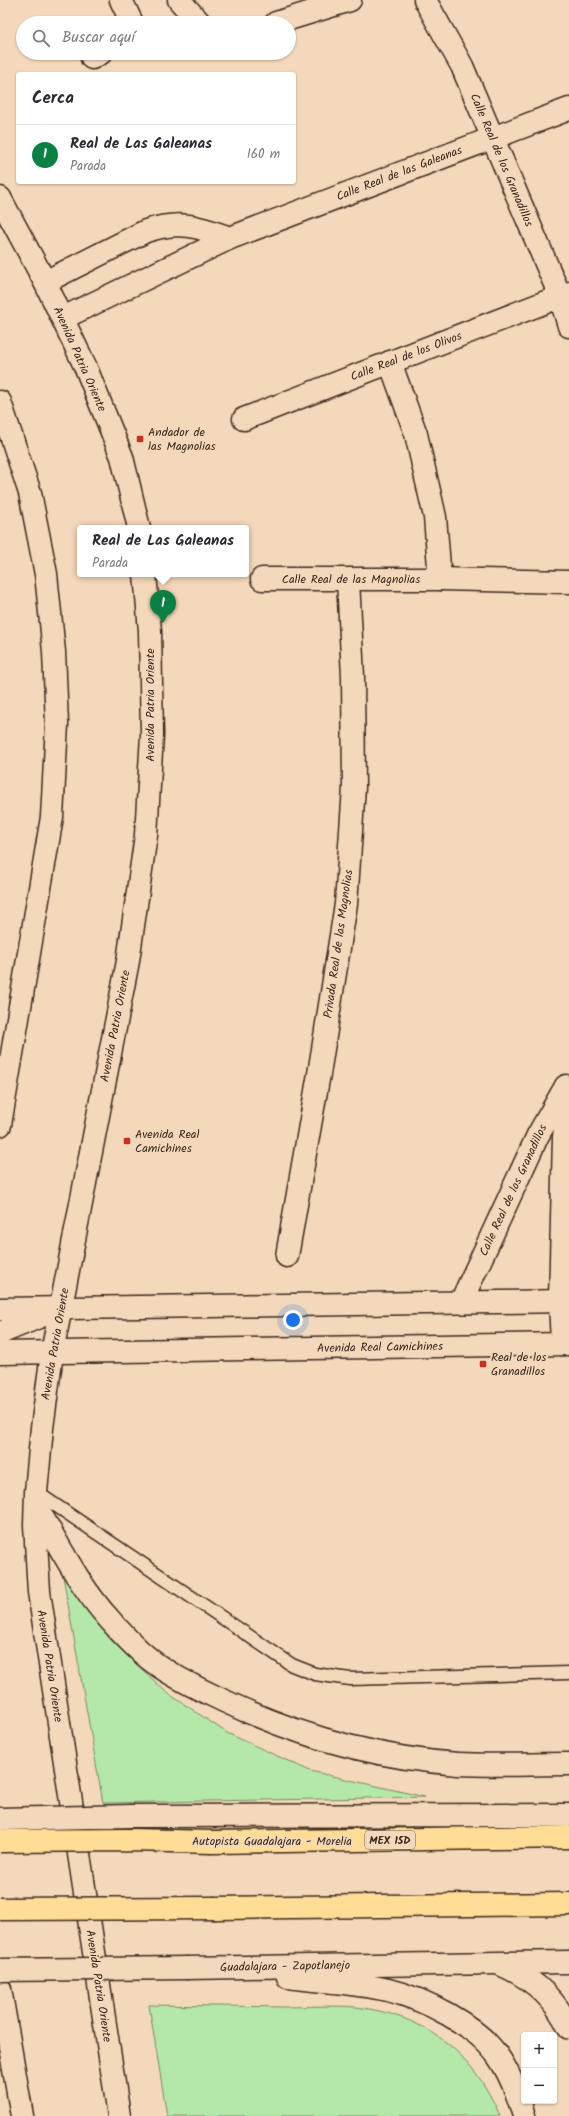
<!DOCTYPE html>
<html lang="es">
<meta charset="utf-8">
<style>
:root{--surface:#fff;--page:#f7f7f7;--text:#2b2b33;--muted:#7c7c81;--line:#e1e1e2;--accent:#0b8043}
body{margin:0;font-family:Kalam,sans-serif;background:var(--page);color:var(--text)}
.controls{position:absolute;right:12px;bottom:12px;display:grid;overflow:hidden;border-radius:4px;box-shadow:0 1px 3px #0004}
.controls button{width:36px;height:36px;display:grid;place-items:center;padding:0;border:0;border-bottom:1px solid var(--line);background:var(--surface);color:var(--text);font:20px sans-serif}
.you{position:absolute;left:293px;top:1320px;width:14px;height:14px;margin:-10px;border:3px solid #fff;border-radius:50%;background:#1a73e8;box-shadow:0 0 0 6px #1a73e833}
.badge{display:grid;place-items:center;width:26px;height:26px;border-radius:50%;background:var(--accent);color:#fff;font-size:13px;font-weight:700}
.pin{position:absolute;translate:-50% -33px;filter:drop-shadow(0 1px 2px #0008)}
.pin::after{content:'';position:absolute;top:21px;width:14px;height:12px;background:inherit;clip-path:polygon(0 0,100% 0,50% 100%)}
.popup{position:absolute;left:77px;top:525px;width:172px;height:52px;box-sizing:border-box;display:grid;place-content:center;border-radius:4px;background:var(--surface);filter:drop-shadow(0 1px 3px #0005);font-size:13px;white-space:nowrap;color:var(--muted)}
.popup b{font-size:15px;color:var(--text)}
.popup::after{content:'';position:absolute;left:50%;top:100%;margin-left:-8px;border:8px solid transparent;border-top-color:var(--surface)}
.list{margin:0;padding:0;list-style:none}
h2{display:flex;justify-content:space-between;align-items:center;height:52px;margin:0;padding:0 16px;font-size:17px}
h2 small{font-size:13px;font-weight:400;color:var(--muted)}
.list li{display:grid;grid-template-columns:26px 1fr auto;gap:12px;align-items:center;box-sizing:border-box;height:60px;padding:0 16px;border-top:1px solid var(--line)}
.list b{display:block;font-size:15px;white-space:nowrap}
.list p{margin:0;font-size:13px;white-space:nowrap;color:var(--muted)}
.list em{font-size:13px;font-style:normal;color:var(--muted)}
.icon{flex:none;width:22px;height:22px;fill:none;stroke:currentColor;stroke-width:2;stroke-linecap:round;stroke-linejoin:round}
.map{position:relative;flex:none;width:569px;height:2116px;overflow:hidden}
.search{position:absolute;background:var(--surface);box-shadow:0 1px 3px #0004;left:16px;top:16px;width:280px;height:44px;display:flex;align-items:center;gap:10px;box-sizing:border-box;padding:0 14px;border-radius:22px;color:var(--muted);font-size:15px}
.panel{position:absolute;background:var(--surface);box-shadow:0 1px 3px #0004;left:16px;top:72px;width:280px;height:112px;border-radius:4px}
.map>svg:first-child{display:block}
.green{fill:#b4e8a9;stroke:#788964}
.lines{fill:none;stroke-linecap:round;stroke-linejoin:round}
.lane-casing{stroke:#3b2a1e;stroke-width:15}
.street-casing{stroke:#3b2a1e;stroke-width:25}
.secondary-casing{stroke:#3b2a1e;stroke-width:25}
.highway-casing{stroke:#3b2a1e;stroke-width:25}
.lane{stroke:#f4d8bb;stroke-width:12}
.street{stroke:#f4d8bb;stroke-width:22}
.secondary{stroke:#f4d8bb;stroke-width:22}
.highway{stroke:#ffdd96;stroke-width:22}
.secondary-bridge-casing{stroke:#3b2a1e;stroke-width:25;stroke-linecap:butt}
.highway-bridge-casing{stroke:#3b2a1e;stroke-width:25;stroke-linecap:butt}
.secondary-bridge{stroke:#f4d8bb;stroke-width:22}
.highway-bridge{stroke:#ffdd96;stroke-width:22}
.poi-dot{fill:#c8321e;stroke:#f4d8bb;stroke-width:1.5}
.labels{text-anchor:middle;stroke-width:4;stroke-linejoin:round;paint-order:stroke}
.shield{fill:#f4d8bb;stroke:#725e4d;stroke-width:1}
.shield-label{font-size:11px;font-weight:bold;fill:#3b2a1e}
.street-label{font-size:12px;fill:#3b2a1e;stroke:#f4d8bb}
.poi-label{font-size:12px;fill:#3b2a1e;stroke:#f4d8bb;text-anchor:start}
</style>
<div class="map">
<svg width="569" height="2116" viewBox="0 0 569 2116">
<rect width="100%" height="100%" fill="#f4d8bb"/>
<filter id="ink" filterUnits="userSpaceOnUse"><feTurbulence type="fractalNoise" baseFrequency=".025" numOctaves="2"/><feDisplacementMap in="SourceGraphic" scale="8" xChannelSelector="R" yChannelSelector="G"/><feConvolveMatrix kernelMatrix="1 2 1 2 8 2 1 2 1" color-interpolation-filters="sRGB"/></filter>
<g filter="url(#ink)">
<g class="green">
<polygon points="63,1576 110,1639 166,1692 227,1733 310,1771 425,1797 103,1803"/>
<path d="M149 2005C194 2006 238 2006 283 2007 307 2007 332 2005 356 2007 425 2015 473 2052 500 2116H167Z"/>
</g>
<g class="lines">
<defs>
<polyline id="lane" points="36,1492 292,1665 315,1674 350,1679 569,1673"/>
<g id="street">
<polyline points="121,0 132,23"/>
<polyline points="179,0 200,23"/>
<polyline points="425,0 462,66 560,296 569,326"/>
<polyline points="276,23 350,0"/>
<polyline points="92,58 101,53"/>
<path d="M45 282 146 231C180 220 197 226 230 238"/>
<polyline points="63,318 230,238 569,109"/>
<polyline points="390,362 416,434 435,517 440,579"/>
<polyline points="244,419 569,293"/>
<polyline points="262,579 440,579 569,582"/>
<polyline points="287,1256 319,1074 346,904 354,787 353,677 348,580"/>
<polyline points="461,1302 538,1135 566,1086"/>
<polyline points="562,1344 560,1301 564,1137 569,1093"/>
</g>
<g id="secondary">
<polyline points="0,198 45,282 86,368 122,457 139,528"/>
<polyline points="0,402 30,493 46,574 54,652 57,724 52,817 0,1125"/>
<polyline points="0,1309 569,1301"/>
<polyline points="0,1333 51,1312"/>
<polyline points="0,1353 569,1344"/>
<path d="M36 1506C59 1545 79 1586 110 1620 124 1636 139 1652 156 1664 175 1678 199 1689 220 1699 295 1735 375 1758 458 1764 494 1766 532 1764 569 1764"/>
<polyline points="131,1816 569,1815"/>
<path d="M500 1964C531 1977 555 1998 569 2028"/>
<polyline points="188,1968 569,1962"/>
<path d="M288 1977C319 1981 358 1983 388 1990 424 1999 475 2024 497 2055 510 2073 518 2095 524 2116"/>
<polyline points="0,1989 22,2116"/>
<polyline points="119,2116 39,1592 35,1525 36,1492 42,1428 52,1353 128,961 146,835 152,735 150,631 145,574"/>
</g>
<g id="highway">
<polyline points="212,1842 569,1837"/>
<polyline points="215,1908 569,1904"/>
</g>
</defs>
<use href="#lane" class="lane-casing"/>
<use href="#street" class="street-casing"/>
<use href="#secondary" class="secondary-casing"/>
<use href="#highway" class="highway-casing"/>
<use href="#lane" class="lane"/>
<use href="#street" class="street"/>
<use href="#secondary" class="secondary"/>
<use href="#highway" class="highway"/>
<defs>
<g id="secondary-bridge">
<polyline points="0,1819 131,1816"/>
<polyline points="0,1970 188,1968"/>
</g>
<g id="highway-bridge">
<polyline points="0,1841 131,1840 212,1842"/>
<polyline points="0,1909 215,1908"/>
</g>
</defs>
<use href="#secondary-bridge" class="secondary-bridge-casing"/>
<use href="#highway-bridge" class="highway-bridge-casing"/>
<use href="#secondary-bridge" class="secondary-bridge"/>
<use href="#highway-bridge" class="highway-bridge"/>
</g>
</g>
<g class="poi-dot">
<rect x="136" y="435" width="8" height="8" rx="2"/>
<rect x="123" y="1137" width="8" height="8" rx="2"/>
<rect x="479" y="1360" width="8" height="8" rx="2"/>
</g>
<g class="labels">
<rect class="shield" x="365" y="1831" width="50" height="18" rx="3"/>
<g class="shield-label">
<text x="390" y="1844">MEX 15D</text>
</g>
<g class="street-label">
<text transform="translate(502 160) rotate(67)" y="4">Calle Real de los Granadillos</text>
<text transform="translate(399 173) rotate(-21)" y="4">Calle Real de las Galeanas</text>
<text transform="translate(406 356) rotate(-21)" y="4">Calle Real de los Olivos</text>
<text transform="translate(80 359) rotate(66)" y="4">Avenida Patria Oriente</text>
<text x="351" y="583">Calle Real de las Magnolias</text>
<text transform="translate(150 705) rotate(-90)" y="4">Avenida Patria Oriente</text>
<text transform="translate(338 944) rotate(-82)" y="4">Privada Real de las Magnolias</text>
<text transform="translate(115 1026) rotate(-79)" y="4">Avenida Patria Oriente</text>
<text transform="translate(513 1190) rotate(-65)" y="4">Calle Real de los Granadillos</text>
<text transform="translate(55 1344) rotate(-80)" y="4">Avenida Patria Oriente</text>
<text transform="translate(380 1347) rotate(-1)" y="4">Avenida Real Camichines</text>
<text transform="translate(50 1666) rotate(81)" y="4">Avenida Patria Oriente</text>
<text x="272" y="1845">Autopista Guadalajara - Morelia</text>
<text transform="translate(285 1966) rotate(-1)" y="4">Guadalajara - Zapotlanejo</text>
<text transform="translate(99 1986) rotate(81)" y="4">Avenida Patria Oriente</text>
</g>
<g class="poi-label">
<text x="148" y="436">Andador de<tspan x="148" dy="14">las Magnolias</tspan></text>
<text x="135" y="1138">Avenida Real<tspan x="135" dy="14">Camichines</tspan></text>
<text x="491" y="1361">Real de los<tspan x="491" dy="14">Granadillos</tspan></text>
</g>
</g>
</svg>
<div class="controls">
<button>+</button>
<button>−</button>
</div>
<div class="you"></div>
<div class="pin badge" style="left:163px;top:623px">1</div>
<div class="popup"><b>Real de Las Galeanas</b>Parada</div>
<div class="search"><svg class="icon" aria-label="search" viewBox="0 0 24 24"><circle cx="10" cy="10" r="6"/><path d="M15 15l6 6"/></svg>Buscar aquí</div>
<section class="panel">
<h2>Cerca<small></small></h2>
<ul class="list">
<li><span class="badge">1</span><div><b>Real de Las Galeanas</b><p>Parada</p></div><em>160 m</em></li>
</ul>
</section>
</div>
